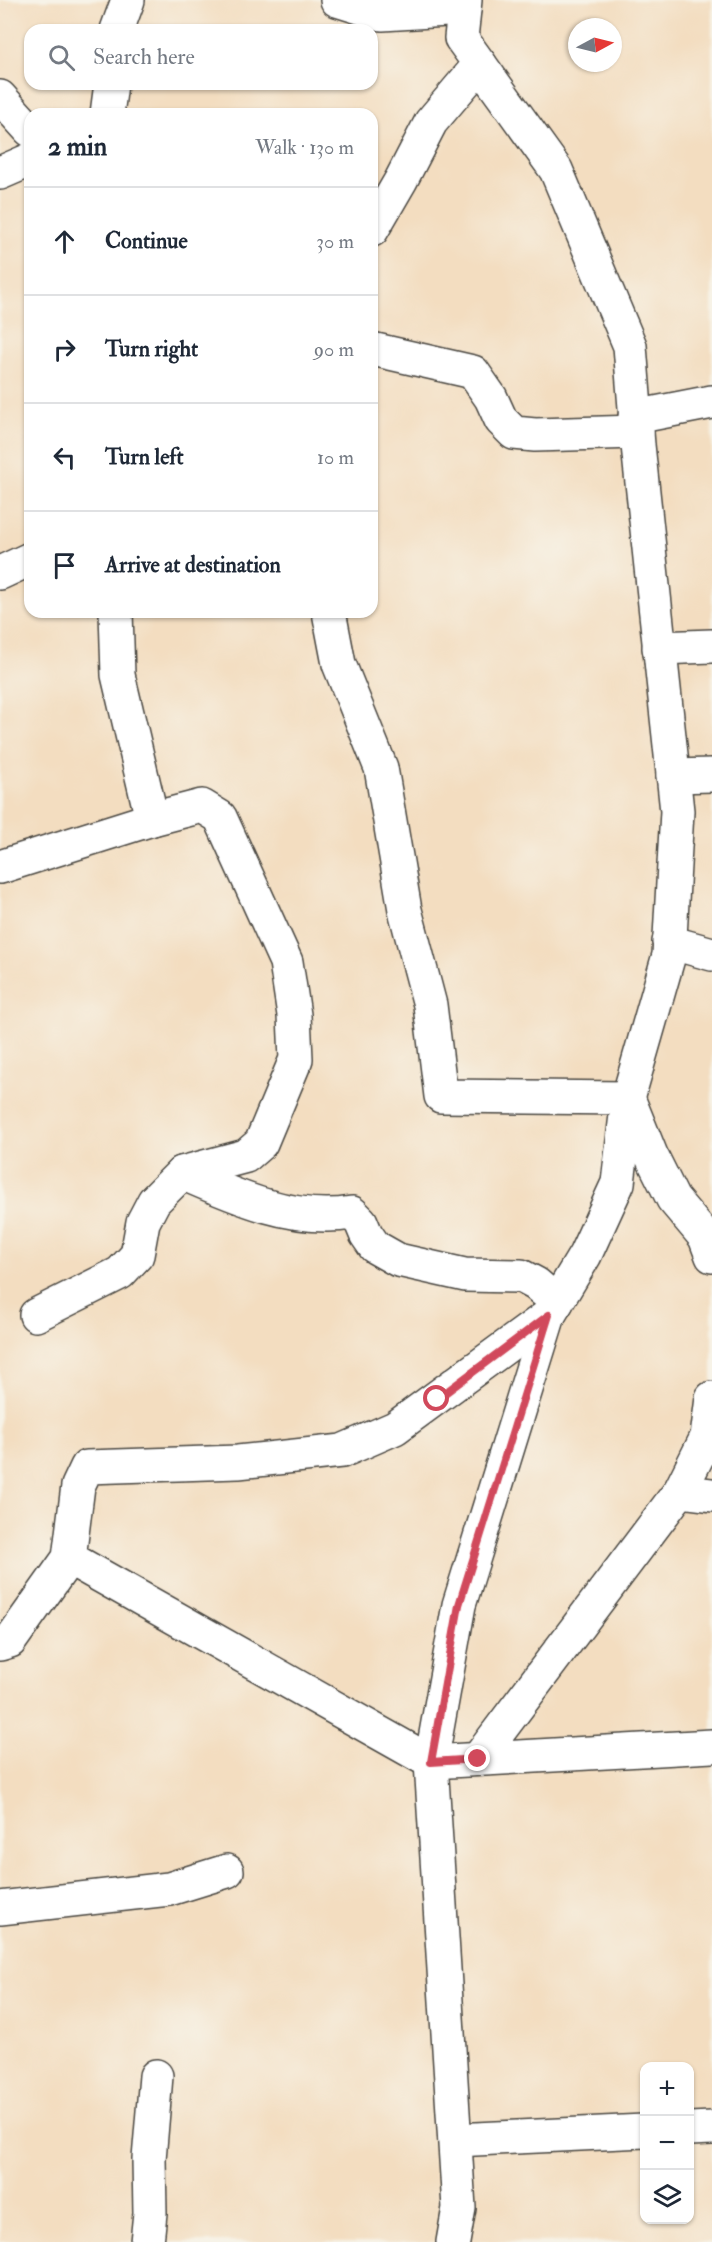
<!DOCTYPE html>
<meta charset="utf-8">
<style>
:root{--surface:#fff;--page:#f6f6f7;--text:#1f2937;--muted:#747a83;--line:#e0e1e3}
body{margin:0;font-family:"IM FELL Double Pica",serif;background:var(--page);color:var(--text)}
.controls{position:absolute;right:18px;bottom:18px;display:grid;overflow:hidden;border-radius:12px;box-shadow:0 2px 4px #0004}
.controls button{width:54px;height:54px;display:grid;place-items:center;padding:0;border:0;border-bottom:2px solid var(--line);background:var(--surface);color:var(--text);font:30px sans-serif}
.compass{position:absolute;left:568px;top:18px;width:54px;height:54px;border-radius:50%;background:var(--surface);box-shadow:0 2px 4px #0004;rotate:83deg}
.stop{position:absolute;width:18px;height:18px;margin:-14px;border:4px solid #d1495b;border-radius:50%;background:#fff}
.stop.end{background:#d1495b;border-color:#fff;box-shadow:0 2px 6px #0008}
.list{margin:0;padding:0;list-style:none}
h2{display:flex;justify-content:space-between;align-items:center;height:78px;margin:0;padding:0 24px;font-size:26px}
h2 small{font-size:20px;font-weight:400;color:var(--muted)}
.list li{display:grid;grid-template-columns:39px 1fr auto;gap:18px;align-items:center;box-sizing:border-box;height:108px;padding:0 24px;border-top:2px solid var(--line)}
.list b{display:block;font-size:22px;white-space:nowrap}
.list em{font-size:20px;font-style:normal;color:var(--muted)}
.icon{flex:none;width:33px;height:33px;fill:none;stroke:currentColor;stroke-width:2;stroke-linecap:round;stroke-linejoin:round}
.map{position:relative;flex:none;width:712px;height:2242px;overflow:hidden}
.search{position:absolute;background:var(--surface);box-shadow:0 2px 4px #0004;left:24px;top:24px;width:354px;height:66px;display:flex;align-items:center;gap:15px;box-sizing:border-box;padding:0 21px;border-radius:18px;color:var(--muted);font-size:22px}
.panel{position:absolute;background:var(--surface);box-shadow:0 2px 4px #0004;left:24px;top:108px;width:354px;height:510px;border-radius:18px}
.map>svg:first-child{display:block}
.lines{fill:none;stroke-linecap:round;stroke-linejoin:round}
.minor-casing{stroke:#494641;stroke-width:36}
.minor{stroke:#fff;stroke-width:33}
.route{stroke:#d1495b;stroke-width:8}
</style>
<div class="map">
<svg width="712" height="2242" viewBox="0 0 712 2242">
<rect width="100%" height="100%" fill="#f7f3e8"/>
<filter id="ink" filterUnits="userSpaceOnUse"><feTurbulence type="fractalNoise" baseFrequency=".0167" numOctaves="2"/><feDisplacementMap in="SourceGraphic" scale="12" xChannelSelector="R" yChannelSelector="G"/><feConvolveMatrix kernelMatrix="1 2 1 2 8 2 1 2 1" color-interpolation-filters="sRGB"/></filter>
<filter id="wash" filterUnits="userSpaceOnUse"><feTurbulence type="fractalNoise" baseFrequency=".008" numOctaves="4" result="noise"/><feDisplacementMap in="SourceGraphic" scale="24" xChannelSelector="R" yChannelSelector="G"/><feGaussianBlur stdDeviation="1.35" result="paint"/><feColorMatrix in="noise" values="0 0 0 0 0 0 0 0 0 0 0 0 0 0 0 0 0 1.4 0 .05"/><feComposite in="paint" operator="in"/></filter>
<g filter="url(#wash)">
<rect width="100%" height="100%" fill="#f3ddc0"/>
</g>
<g filter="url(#ink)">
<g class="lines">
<defs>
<g id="minor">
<polyline points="337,0 382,14 464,9"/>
<polyline points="117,30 128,0"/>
<polyline points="0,97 30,130"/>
<polyline points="107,114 111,84"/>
<polyline points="0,173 30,160"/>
<polyline points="372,230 401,180 431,122 480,64"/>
<polyline points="372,349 473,372 491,398 501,420 514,433 535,435 637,432"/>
<polyline points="635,417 712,402"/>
<polyline points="0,573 30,559"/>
<polyline points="329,612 339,664 381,768 405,910 430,1005 441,1096 628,1098 651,1155 673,1199 705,1237 712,1256"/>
<polyline points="659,648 712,646"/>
<polyline points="673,776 712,775"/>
<polyline points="0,867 152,819 118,675 116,612"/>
<polyline points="669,942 712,954"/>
<path d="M182 1173C234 1196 294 1223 352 1213L361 1222 366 1234 375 1247 398 1260 465 1275 521 1276 536 1284 557 1302"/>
<polyline points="36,1315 120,1273 137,1255 143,1222 154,1201 182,1173 246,1156 261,1143 296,1059 294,1015 286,962 220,817 202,806 152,819"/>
<polyline points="680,1491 712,1495"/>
<polyline points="69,1558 431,1762 712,1746"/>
<polyline points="0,1644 10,1641 69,1558 78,1486 87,1467 238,1462 342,1451 395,1428 549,1315"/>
<polyline points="478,1759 680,1491 707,1437 712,1398"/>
<polyline points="0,1908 169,1889 227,1871"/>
<polyline points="690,2129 712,2128"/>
<polyline points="455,2140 644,2131"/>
<polyline points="147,2242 150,2213 149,2159 156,2076"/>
<polyline points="453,2242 459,2208 431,1762 459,1605 549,1315 585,1255 618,1183 628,1098 669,955 677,811 638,445 630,346 556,170 461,38 465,0"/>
</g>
</defs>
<use href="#minor" class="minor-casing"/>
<use href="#minor" class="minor"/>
</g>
</g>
<g class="lines" filter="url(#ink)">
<polyline class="route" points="437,1399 549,1315 459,1605 431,1762 478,1759"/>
</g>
</svg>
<div class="controls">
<button>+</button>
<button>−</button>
<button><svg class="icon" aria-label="layers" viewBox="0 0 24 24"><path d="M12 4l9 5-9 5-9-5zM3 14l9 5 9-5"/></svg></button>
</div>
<svg class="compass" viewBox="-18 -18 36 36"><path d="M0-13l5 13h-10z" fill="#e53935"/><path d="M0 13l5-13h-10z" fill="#747a83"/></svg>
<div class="stop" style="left:437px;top:1399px"></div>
<div class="stop end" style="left:478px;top:1759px"></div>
<div class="search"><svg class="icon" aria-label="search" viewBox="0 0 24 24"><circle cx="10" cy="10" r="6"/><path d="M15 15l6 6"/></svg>Search here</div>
<section class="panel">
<h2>2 min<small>Walk · 130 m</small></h2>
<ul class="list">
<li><svg class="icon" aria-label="ahead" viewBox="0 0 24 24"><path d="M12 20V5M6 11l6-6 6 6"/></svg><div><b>Continue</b></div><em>30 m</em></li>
<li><svg class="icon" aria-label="right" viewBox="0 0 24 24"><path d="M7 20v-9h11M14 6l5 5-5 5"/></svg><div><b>Turn right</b></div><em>90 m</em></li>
<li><svg class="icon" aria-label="left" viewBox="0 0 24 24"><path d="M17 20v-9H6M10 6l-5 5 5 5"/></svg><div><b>Turn left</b></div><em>10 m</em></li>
<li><svg class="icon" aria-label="arrive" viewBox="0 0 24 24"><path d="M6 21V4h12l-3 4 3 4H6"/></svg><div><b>Arrive at destination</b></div></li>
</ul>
</section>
</div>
